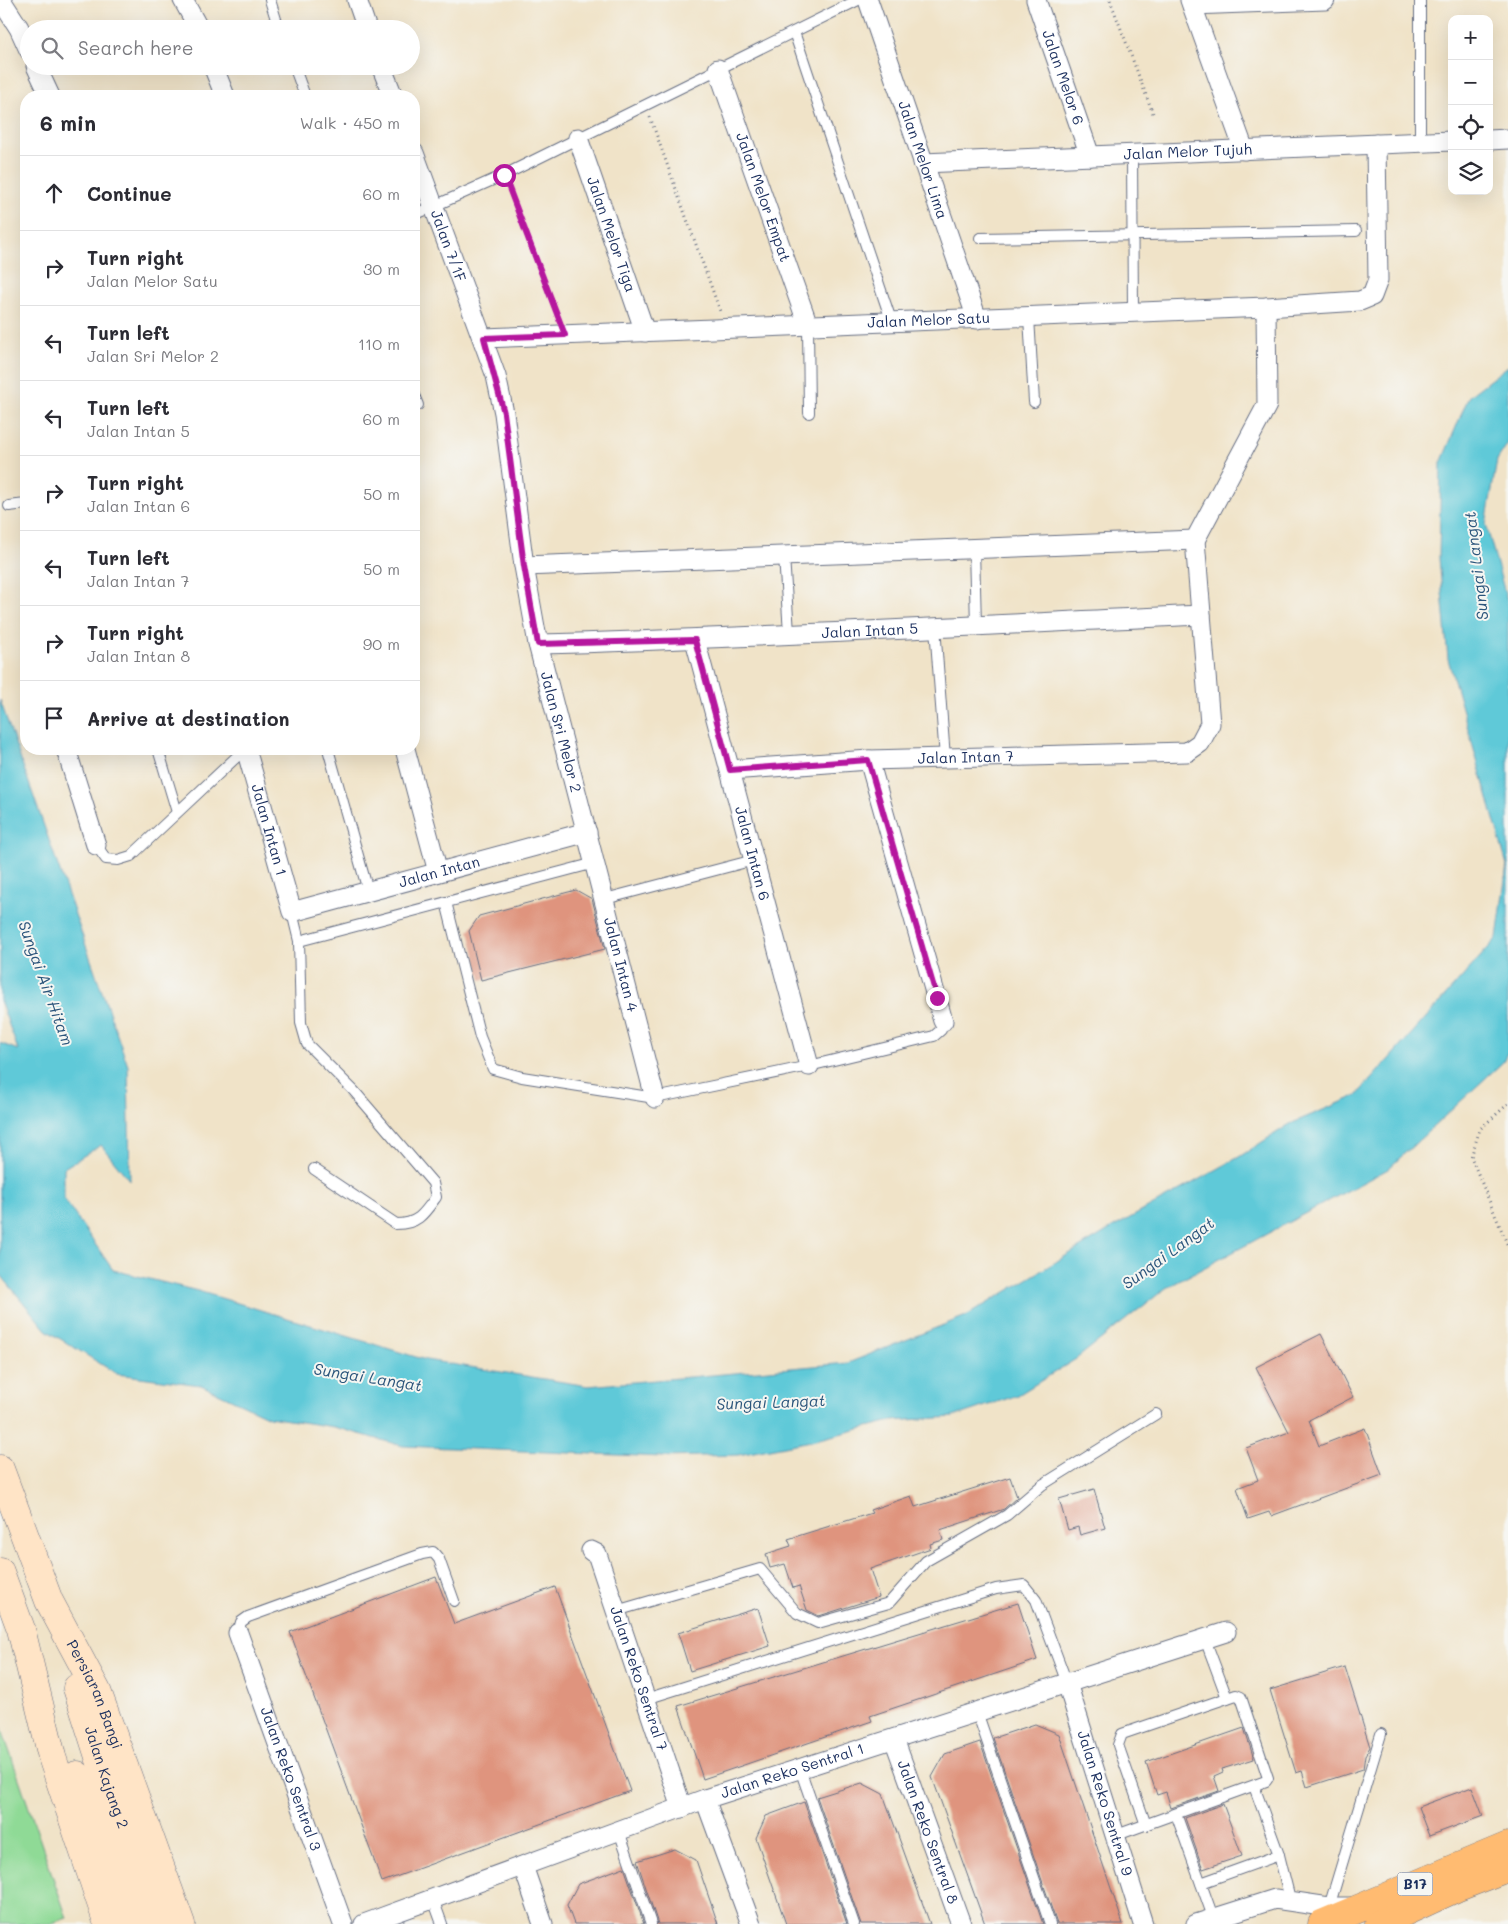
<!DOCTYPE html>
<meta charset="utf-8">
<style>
:root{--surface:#fff;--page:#f2f2f3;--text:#2b2b33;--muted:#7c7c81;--line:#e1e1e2}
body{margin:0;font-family:Mali,sans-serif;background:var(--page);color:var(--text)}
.controls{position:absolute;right:15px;top:15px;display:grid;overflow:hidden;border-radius:10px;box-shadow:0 5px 20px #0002}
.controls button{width:45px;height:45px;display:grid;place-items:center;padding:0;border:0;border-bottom:1px solid var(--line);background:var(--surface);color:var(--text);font:25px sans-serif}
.stop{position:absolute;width:15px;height:15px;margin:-11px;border:4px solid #b5179e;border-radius:50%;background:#fff}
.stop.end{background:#b5179e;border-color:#fff;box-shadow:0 1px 5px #0008}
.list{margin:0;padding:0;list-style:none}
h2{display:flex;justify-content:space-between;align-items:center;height:65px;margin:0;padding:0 20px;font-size:21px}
h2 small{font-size:16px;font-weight:400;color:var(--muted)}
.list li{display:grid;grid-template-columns:32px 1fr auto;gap:15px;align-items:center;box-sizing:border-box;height:75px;padding:0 20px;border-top:1px solid var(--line)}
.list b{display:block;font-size:19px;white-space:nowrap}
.list p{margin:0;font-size:16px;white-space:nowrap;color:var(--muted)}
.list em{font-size:16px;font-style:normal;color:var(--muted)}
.icon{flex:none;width:28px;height:28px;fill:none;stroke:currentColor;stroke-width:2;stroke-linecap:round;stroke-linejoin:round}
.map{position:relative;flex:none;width:1508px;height:1924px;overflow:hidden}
.search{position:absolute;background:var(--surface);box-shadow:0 5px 20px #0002;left:20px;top:20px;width:400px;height:55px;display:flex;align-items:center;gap:12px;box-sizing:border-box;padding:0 18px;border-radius:28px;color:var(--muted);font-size:19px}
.panel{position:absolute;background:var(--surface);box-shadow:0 5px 20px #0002;left:20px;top:90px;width:400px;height:665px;border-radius:20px}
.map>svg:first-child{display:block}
.green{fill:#8fda96;stroke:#55847a}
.water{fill:#5fc9d8;stroke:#3d7c9b}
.building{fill:#df947e}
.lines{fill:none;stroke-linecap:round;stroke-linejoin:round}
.service-casing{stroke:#666e83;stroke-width:12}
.minor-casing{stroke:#666e83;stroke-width:21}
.secondary-casing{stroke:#666e83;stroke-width:29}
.primary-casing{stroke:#666e83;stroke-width:29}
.path{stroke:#666e83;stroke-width:3;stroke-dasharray:1 4;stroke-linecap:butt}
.service{stroke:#fff;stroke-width:10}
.minor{stroke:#fff;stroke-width:19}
.secondary{stroke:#ffe4c6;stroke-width:28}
.primary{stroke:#ffbb71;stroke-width:28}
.route{stroke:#b5179e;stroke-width:6}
.labels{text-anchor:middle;stroke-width:4;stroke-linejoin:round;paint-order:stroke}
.shield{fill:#f6f6f2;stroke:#5d6b8a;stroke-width:1}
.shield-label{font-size:14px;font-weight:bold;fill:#1b2f5e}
.street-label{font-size:15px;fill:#1b2f5e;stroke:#f6f6f2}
.water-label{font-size:16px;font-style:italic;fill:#2c567c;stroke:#f6f6f2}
</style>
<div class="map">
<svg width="1508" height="1924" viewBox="0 0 1508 1924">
<rect width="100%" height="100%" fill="#f6f6f2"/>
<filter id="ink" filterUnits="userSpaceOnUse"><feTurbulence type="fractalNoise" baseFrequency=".02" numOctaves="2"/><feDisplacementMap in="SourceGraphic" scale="10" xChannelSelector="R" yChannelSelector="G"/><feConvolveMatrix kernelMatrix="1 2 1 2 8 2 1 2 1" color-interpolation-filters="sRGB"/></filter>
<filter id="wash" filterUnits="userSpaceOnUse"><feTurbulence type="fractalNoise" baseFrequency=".0096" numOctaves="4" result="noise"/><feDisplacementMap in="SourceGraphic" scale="20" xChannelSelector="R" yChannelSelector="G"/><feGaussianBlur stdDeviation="1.12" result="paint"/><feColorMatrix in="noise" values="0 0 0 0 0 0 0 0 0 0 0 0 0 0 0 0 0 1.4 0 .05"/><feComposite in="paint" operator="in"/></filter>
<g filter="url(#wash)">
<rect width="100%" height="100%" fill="#f0e3c8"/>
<polygon class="green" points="0,1724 67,1918 49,1924 0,1924"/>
<polygon class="water" points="1508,366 1508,443 1497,460 1486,524 1508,604 1508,1053 1504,1061 1388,1169 1166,1288 1076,1359 1018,1395 953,1417 892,1421 811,1441 738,1455 664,1457 403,1446 334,1427 269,1417 201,1385 117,1374 46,1330 0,1274 0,1043 18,1050 0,1000 0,700 128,1066 130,1181 101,1145 64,1168 64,1199 113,1270 198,1291 426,1360 588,1386 848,1363 966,1316 1112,1228 1239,1157 1290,1124 1356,1096 1497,938 1507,865 1448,659 1439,558 1441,463 1469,396"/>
<g id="blocks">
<g class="building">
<polygon points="576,890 592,899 605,949 481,980 469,931 479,916"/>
<polygon points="1321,1334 1353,1397 1309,1420 1319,1446 1365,1428 1382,1475 1271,1516 1269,1512 1248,1519 1237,1488 1258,1480 1246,1448 1289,1432 1256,1367"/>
<polygon points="1010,1477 1017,1497 1004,1509 940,1530 943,1540 930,1544 931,1548 870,1569 879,1597 819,1616 807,1610 799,1586 793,1588 785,1564 770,1568 766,1554 791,1546 788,1539 872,1513 870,1510 911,1496 915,1507"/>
<polygon points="1094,1489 1105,1528 1080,1535 1078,1527 1068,1530 1059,1499"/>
<polygon points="436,1577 454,1624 555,1587 630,1791 382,1882 290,1632"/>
<polygon points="1018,1603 1037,1660 870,1716 872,1721 703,1779 678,1706"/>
<polygon points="758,1608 770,1646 690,1671 678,1633"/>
<polygon points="1345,1667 1370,1747 1365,1755 1363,1769 1307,1787 1302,1771 1296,1773 1270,1690"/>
<polygon points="1035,1724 1059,1734 1123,1924 1057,1924 993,1738"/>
<polygon points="1244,1728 1254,1759 1222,1769 1223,1772 1214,1776 1219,1791 1171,1808 1166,1792 1157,1795 1146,1762"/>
<polygon points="980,1742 1043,1924 985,1924 932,1777 945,1754"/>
<polygon points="862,1783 883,1794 930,1924 861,1924 817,1797"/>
<polygon points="1472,1787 1483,1816 1429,1836 1418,1807"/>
<polygon points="804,1802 847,1924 786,1924 756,1838 766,1816"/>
<polygon points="1223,1804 1242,1856 1203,1869 1185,1818"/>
<polygon points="675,1849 696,1860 718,1924 658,1924 637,1861"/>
<polygon points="624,1867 644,1924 574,1924 567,1905 578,1884"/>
</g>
</g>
</g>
<g filter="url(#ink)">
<use href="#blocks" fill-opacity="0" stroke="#666e83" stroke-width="1"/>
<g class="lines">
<defs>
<g id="service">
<polyline points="270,0 279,29"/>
<polyline points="1420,0 1420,143"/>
<polyline points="794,32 892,323"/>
<polyline points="294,66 305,96"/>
<polyline points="1132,154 1133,313"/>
<polyline points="414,215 504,175 858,0"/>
<polyline points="980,238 1356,231"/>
<polyline points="1029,317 1034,402"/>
<polyline points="808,325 809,413"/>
<polyline points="414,395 418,405"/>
<polyline points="9,506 26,504"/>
<polyline points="974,549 976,625"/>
<polyline points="784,556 789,633"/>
<polyline points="935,627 945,758"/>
<polyline points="158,749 177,812"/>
<polyline points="328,749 368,891"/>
<polyline points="96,845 106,859 118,860 131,856 245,749"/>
<polyline points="605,899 754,860"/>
<polyline points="446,902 480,1037 493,1069 522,1077 655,1098 809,1066 934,1036 941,1030 943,1021"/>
<path d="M292 912 299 941 301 1023 307 1044 354 1091 433 1183 436 1197C424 1214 418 1224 396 1224L314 1169"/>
<polyline points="299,941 595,863"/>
<polyline points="616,1611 760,1569 797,1613 818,1623 889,1603 926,1561 1007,1515 1042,1485 1156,1414"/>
<polyline points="238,1633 241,1622 248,1617 422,1554 433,1552 439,1559 454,1601"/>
<polyline points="1205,1639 1227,1698"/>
<polyline points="646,1699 996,1589 1024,1585 1036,1600 1067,1683"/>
<polyline points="977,1712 1050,1924"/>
<polyline points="800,1769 854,1924"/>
<polyline points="1254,1786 1279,1855 1291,1903"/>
<polyline points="1176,1814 1213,1917"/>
<polyline points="619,1831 651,1924"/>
<polyline points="1114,1836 1266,1781 1268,1778 1241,1697 1236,1695 1122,1734 1118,1745 1146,1825"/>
<polyline points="1201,1883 1279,1855"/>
<polyline points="433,1899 442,1924"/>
<polyline points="1329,1907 1381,1734"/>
</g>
<g id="minor">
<polyline points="1,0 19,28 29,50"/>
<polyline points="183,0 199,29"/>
<polyline points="357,0 367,29"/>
<path id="s1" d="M868 0 977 319"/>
<path id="s2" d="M1036 0 1090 156"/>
<polyline points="1190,0 1244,150"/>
<polyline points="1192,5 1325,0"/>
<polyline points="36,66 50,96"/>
<polyline points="213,66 225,96"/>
<polyline points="381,66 393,96"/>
<path id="s3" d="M718 69 808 325"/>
<path id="s4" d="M578 138 645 332"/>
<polyline points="1489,140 1508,139"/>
<path id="s5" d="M414 153 496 376 504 413 524 566 538 644 655 1098"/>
<path id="s6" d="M923 163 1452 141"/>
<path id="s7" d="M484 338 1266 307 1360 301 1372 296 1378 280 1376 144"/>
<polyline points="524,566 1195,540 1267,405 1266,307"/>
<path id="s8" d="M695 640 809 1066"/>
<path id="s9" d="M538 644C759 638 980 625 1201 615"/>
<polyline points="66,749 96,845"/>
<path id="s10" d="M246 749 292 912 587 832"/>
<polyline points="405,749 438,872"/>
<polyline points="869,760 943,1021"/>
<path id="s11" d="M730 770 869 760 1187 752 1200 743 1210 724 1195 540"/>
<path id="s12" d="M591 1551 597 1554 682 1808"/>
<path id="s13" d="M238 1633 343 1924"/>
<path id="s14" d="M1067 1683 1143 1924"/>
<path id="s15" d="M894 1739 961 1924"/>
<polyline points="705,1799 751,1924"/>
<polyline points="523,1866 543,1924"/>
<path id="s16" d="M364 1924 705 1799 1226 1632"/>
<polyline points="1196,1924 1275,1899 1329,1907 1352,1907"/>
</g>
<g id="secondary">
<path id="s17" d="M0 1469 49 1601 97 1691 181 1924"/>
<polyline points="0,1572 21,1629 52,1757 108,1924"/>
<path id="s18" d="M77 1688 109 1788 159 1924"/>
<polyline points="77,1775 131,1924"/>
</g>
<g id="primary">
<polyline points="1322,1924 1508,1846"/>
<polyline points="1379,1924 1456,1888 1508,1868"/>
</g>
</defs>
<use href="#service" class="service-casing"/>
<use href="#minor" class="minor-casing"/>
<use href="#secondary" class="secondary-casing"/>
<use href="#primary" class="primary-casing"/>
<g class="path">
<polyline points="1110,0 1154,116"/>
<polyline points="650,117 720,311"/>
<polyline points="509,188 558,317"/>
<polyline points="1508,1104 1480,1129 1471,1157 1508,1246"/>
</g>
<use href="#service" class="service"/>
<use href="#minor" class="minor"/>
<use href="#secondary" class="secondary"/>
<use href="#primary" class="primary"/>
</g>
</g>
<g class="lines" filter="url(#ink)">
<polyline class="route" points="504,175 565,335 484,338 504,413 524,566 538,644 695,640 730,770 868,760 937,998"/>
</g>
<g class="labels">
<rect class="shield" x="1397.5" y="1872.5" width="35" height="23" rx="4"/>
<g class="shield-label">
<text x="1415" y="1889">B17</text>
</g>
<g class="street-label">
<text dy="5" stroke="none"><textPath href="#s2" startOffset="82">Jalan Melor 6</textPath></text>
<text dy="5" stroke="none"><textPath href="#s6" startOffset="265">Jalan Melor Tujuh</textPath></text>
<text dy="5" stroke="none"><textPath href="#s1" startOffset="169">Jalan Melor Lima</textPath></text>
<text dy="5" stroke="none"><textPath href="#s3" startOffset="136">Jalan Melor Empat</textPath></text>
<text dy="5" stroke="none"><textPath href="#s4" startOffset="102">Jalan Melor Tiga</textPath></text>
<text dy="5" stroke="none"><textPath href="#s5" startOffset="99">Jalan 7/1F</textPath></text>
<text dy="5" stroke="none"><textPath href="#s7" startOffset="445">Jalan Melor Satu</textPath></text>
<text dy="5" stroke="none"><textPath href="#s9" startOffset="332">Jalan Intan 5</textPath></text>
<text dy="5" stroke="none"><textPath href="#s5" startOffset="600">Jalan Sri Melor 2</textPath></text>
<text dy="5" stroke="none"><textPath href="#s11" startOffset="236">Jalan Intan 7</textPath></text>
<text dy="5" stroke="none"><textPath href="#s10" startOffset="84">Jalan Intan 1</textPath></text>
<text dy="5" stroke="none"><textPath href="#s8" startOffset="221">Jalan Intan 6</textPath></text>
<text dy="5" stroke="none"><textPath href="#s10" startOffset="322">Jalan Intan</textPath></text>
<text dy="5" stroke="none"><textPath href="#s5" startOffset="840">Jalan Intan 4</textPath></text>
<text dy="5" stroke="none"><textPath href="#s12" startOffset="138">Jalan Reko Sentral 7</textPath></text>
<text dy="5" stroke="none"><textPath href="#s17" startOffset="245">Persiaran Bangi</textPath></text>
<text dy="5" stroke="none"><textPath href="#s16" startOffset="455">Jalan Reko Sentral 1</textPath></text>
<text dy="5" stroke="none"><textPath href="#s18" startOffset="94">Jalan Kajang 2</textPath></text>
<text dy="5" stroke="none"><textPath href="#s13" startOffset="155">Jalan Reko Sentral 3</textPath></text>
<text dy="5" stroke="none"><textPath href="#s14" startOffset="126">Jalan Reko Sentral 9</textPath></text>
<text dy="5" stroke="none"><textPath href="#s15" startOffset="99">Jalan Reko Sentral 8</textPath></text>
</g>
<g class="water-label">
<text transform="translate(1476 566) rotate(-97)" y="6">Sungai Langat</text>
<text transform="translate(46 983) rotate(70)" y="6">Sungai Air Hitam</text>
<text transform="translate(1168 1253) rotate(-36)" y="6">Sungai Langat</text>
<text transform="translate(368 1377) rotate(9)" y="6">Sungai Langat</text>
<text transform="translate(771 1402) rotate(-2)" y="6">Sungai Langat</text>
</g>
</g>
</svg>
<div class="controls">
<button>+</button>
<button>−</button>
<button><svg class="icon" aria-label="locate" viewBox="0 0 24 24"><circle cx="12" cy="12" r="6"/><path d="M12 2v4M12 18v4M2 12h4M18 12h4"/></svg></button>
<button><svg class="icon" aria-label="layers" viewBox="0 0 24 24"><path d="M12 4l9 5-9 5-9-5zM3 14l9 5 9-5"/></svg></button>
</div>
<div class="stop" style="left:504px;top:175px"></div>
<div class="stop end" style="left:937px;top:998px"></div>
<div class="search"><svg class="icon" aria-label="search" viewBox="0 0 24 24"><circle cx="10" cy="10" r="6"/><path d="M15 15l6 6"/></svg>Search here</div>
<section class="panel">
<h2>6 min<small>Walk · 450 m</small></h2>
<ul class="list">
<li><svg class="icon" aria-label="ahead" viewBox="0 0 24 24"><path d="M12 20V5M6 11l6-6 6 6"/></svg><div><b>Continue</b></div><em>60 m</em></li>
<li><svg class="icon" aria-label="right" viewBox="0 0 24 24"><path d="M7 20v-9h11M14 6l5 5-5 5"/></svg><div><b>Turn right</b><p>Jalan Melor Satu</p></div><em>30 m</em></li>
<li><svg class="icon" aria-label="left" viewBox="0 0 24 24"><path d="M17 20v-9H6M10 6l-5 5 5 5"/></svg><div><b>Turn left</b><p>Jalan Sri Melor 2</p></div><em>110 m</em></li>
<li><svg class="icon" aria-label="left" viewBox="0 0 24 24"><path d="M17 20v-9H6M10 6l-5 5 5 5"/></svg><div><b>Turn left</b><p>Jalan Intan 5</p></div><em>60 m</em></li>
<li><svg class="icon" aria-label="right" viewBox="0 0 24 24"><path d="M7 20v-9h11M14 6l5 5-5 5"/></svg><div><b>Turn right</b><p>Jalan Intan 6</p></div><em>50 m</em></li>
<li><svg class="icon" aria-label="left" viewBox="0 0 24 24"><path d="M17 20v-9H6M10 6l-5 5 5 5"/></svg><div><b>Turn left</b><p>Jalan Intan 7</p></div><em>50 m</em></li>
<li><svg class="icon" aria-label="right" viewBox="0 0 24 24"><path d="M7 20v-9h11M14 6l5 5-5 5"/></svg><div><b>Turn right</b><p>Jalan Intan 8</p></div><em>90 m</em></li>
<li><svg class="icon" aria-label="arrive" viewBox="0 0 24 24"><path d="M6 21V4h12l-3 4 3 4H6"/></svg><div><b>Arrive at destination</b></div></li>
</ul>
</section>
</div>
